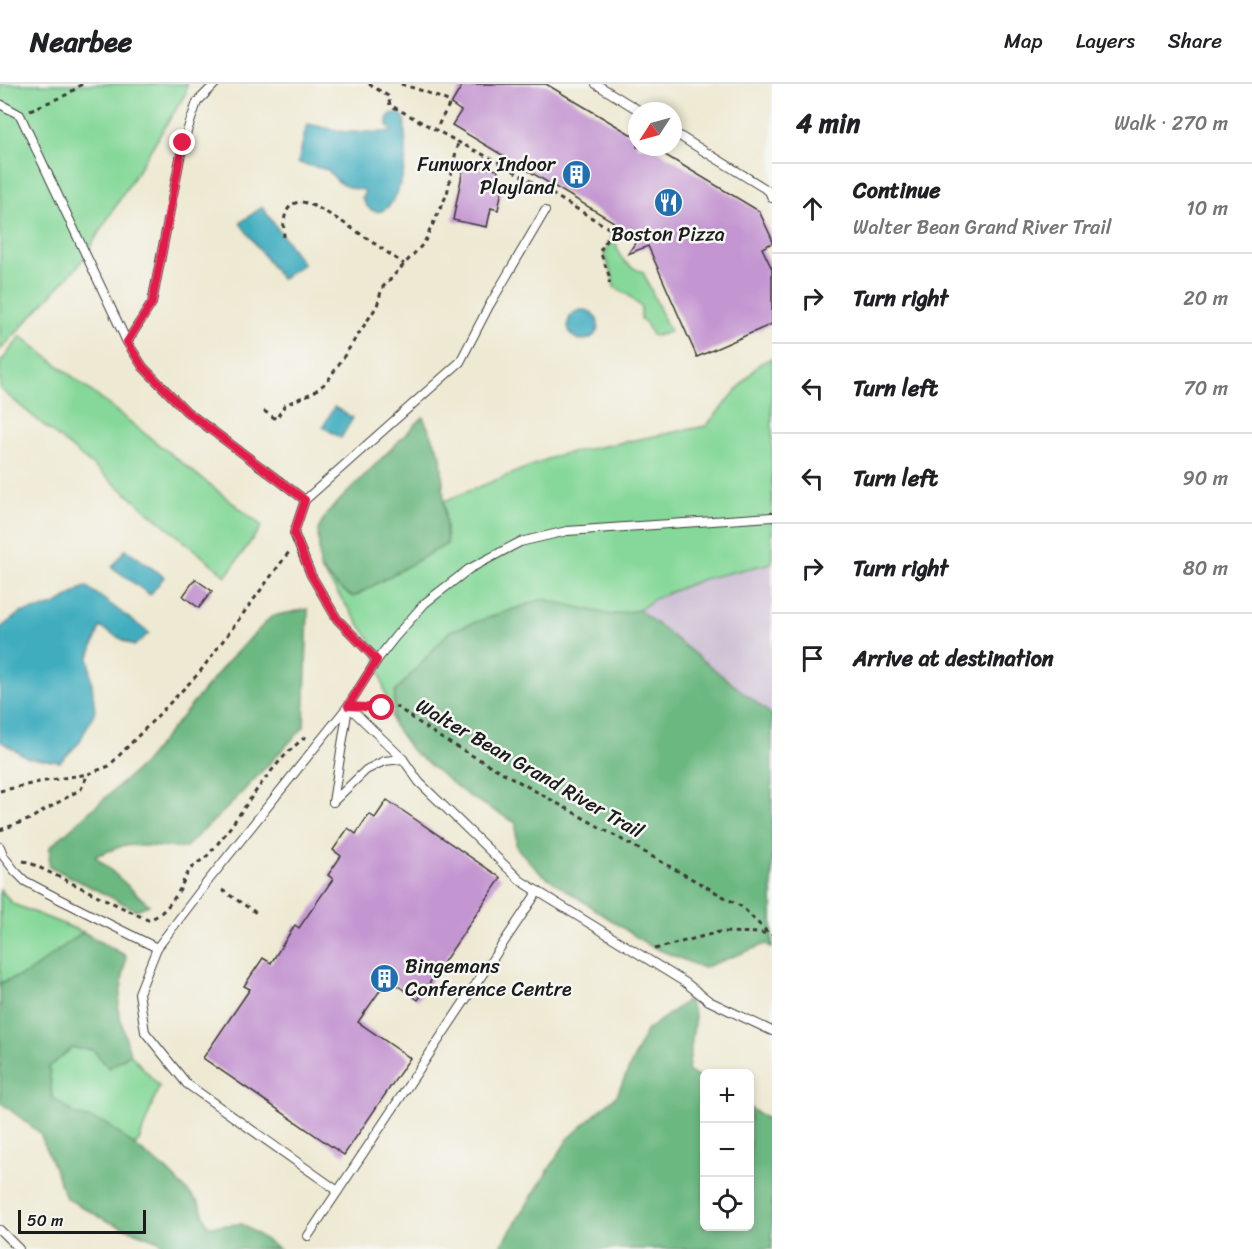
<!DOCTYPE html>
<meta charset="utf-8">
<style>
:root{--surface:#fff;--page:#f2f2f2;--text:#202124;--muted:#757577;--line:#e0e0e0}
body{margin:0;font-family:Sriracha,sans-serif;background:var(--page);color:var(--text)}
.controls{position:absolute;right:18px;bottom:18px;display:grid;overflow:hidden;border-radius:9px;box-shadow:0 3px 9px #0003}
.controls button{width:54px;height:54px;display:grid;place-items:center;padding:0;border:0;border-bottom:2px solid var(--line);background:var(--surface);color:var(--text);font:30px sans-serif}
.compass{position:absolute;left:628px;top:18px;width:54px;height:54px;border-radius:50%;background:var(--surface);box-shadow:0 3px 9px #0003;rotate:234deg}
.scale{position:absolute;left:18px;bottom:15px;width:128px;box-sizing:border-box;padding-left:6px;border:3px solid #1c1c1c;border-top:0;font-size:16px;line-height:21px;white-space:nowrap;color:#1c1c1c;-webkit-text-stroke:4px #f6f6f2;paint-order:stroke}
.stop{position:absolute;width:18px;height:18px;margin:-14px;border:4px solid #e11d48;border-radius:50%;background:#fff}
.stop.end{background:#e11d48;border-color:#fff;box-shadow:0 2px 6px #0008}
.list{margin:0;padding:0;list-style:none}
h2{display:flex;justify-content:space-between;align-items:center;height:78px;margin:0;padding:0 24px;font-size:26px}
h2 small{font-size:20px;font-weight:400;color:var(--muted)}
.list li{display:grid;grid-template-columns:39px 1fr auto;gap:18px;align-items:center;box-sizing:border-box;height:90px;padding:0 24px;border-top:2px solid var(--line)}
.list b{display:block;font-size:22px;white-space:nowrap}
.list p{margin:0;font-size:20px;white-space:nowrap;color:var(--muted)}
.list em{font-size:20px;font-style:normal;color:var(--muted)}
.icon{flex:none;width:33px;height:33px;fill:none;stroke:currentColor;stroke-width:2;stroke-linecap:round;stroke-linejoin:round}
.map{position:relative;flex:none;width:772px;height:1165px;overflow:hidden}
header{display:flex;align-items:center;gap:36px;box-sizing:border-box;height:84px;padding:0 30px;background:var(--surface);border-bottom:2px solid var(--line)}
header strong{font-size:28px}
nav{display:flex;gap:33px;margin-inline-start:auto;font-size:21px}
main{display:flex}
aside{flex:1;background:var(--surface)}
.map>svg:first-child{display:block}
.industrial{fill:#ccbed3}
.green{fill:#85d899;stroke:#507a5a;stroke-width:1.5}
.forest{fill:#6cb881;stroke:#446a4e;stroke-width:1.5}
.water{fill:#41adbf;stroke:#2e646e;stroke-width:1.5}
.building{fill:#c496d1}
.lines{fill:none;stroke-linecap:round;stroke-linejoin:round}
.service-casing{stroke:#3c3b37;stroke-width:10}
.path{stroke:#3c3b37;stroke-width:3;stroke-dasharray:4.5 4.5;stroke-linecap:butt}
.service{stroke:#fff;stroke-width:8}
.route{stroke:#e11d48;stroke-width:8}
.labels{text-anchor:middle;stroke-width:5;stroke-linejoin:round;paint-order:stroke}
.poi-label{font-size:20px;fill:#1c1c1c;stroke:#f6f6f2;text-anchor:end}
.street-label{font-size:20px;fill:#1c1c1c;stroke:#f6f6f2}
</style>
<header>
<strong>Nearbee</strong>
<nav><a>Map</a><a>Layers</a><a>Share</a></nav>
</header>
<main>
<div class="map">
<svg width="772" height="1165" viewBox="0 0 772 1165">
<rect width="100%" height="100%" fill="#f6f6f2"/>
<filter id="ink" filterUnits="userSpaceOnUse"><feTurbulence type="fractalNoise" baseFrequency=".0167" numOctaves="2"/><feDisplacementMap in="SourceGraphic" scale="12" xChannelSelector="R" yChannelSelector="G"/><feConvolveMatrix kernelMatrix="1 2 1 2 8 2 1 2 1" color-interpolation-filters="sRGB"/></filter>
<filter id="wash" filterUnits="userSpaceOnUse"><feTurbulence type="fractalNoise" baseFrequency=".008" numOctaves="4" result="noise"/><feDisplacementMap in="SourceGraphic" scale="24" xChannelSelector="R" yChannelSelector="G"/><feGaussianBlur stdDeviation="1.35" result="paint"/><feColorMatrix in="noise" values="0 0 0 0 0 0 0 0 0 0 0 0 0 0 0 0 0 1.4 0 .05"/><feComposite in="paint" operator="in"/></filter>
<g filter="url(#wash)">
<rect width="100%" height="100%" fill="#eee9d2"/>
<polygon class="industrial" points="772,479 772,631 639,526 656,514 703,495"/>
<g class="green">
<polygon points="0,0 187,0 186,9 79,181 0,266"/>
<path d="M612 155 616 157C617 174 627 183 643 188L670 248 656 252 652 251 646 239 641 235V223L627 210 614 203 612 191 604 170Z"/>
<polygon points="21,252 262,442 226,492 0,305 0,279"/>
<polygon points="772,274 772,479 703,495 656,514 639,526 611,531 543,515 395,608 393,640 372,558 320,484 338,503 447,460 444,417 558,371 706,342 759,280"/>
<polygon points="0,805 13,820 83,848 28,889 0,899"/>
<polygon points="72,964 93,966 109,984 130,970 159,1002 139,1057 134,1062 105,1039 77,1031 52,1013 49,983"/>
</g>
<g class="forest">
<polygon points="423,333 441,372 447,460 353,513 338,503 320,484 318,446 327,429"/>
<polygon points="543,515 611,531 639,526 772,631 772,864 766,860 703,884 650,862 539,788 516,763 516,739 467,711 412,667 393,640 395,608 450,547"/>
<polygon points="308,525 304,643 229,722 185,764 125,761 95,772 149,821 136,826 49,782 50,763 142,681 228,577 272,532"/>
<polygon points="83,848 126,872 118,925 130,970 109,984 93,966 72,964 49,983 52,1013 77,1031 105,1039 165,1085 199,1119 208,1142 242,1140 279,1165 166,1165 159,1157 107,1137 66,1114 40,1049 0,1018 0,899 28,889"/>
<polygon points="688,916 695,932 688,987 704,997 704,1142 750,1142 750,1024 772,1038 772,1165 499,1165 568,1055 617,1011 646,947"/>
</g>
<g class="water">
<path d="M397 29 402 31 405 36C404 47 406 58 406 69 406 85 396 132 374 127 367 125 365 120 362 113L365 108 364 106C347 105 338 100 328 86L298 79 307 40 346 48H392V47L387 41V35L391 30Z"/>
<polygon points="262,123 303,180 281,195 240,139"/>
<circle cx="583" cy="241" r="15"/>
<polygon points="334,323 353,334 341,354 323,343"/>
<polygon points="126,465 164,493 150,511 112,483"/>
<polygon points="86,502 149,549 134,562 100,543 89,573 95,627 79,659 60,678 28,674 0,657 0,544 20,529 55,521"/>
</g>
<g id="blocks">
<g class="building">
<polygon points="463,0 546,0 637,54 637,63 652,63 759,127 772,155 772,159 762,164 772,185 772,240 697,273 648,162 628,170 639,153 452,41 461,27 451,20"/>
<polygon points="464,80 498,86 495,105 502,106 498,126 491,124 487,143 453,136"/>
<polygon points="195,495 212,507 199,524 183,512"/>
<polygon points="387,716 501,794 418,916 388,895 358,938 410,974 344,1071 203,974 250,905 244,902 263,874 271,879 295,841 299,844 333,795 328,791 341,772 333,766 348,744 356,750 369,730 375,734"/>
</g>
</g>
</g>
<g filter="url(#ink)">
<use href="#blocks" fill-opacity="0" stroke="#3c3b37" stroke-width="1.5"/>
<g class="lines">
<defs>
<g id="service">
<polyline points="596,0 640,27"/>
<polyline points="0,20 20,31 127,258 143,283 186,327 305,416"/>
<polyline points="673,48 769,107 772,114"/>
<polyline points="127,258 152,219 183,59 197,18 215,0"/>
<polyline points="377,576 337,535 311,491 294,449 305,416 460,278 489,222 545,127"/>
<polyline points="348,622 403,675 419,698 521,797 686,899 709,917 772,947"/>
<polyline points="333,718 348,623"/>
<polyline points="333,718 366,686 384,677 403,675"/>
<polyline points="0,763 4,773 15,787 25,797 57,814 157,864"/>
<polyline points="538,807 338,1107 187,1000 145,948 139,909 157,864 208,797 348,622 377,576 395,553 425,519 469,485 520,458 567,447 772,433"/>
<polyline points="0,1146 19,1165"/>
<polyline points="308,1152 338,1107"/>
</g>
</defs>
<use href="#service" class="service-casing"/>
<g class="path">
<polyline points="369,0 388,12 390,21 458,58 502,80 612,146 600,167 610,194 609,200"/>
<polyline points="401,0 423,7 448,17 449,21 436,45"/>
<polyline points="30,26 68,10 82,0"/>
<path d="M284 153C283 140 283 121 299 118 315 115 387 169 404 180"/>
<polyline points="264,327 276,335 285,321 314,308 327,298 377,222 382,204 424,159 447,110 458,58"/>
<polyline points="368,623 397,623 441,654 742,823 768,849 772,851"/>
<polyline points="0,707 39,698 88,690 109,682 199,589 289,468"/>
<polyline points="0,746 28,736 81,705 88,690"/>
<path d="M23 777 28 778 148 836C162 832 172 818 180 805 183 798 186 791 191 785 196 779 203 776 208 771 243 732 265 683 308 651"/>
<polyline points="222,806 258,830"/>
<polyline points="655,865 719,848 766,849"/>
</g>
<use href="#service" class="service"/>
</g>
</g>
<g class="lines" filter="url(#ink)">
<polyline class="route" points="183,59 152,219 127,258 143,283 186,327 305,416 294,449 311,491 337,535 377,576 348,622 382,624"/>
</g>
<defs>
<symbol id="building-disc" viewBox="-11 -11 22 22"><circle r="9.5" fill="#1f6fb2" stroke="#f6f6f2"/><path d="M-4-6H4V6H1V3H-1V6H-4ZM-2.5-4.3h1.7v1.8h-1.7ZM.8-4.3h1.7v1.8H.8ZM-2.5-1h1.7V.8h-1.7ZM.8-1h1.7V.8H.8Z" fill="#fff"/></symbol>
<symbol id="restaurant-disc" viewBox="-11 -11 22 22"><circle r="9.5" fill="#1f6fb2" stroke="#f6f6f2"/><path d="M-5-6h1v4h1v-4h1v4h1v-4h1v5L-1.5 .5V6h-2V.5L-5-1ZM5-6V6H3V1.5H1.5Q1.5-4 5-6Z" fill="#fff"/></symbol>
</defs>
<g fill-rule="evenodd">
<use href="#building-disc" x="560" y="74" width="33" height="33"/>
<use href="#restaurant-disc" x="652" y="102" width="33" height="33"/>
<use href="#building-disc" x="368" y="878" width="33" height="33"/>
</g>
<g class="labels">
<g class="poi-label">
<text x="555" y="87">Funworx Indoor<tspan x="555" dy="23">Playland</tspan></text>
<text x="668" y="157" text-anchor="middle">Boston Pizza</text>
<text x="405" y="889" text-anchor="start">Bingemans<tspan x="405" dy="23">Conference Centre</tspan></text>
</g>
<g class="street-label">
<text transform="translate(530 684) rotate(30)" y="7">Walter Bean Grand River Trail</text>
</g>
</g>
</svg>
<div class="controls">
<button>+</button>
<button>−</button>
<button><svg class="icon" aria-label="locate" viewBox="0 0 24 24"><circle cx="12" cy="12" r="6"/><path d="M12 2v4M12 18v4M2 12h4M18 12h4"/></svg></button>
</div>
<svg class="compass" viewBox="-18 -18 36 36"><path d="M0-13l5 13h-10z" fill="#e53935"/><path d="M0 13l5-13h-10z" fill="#757577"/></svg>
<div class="scale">50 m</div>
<div class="stop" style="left:382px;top:624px"></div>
<div class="stop end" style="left:183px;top:59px"></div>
</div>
<aside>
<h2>4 min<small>Walk · 270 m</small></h2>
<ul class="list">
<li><svg class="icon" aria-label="ahead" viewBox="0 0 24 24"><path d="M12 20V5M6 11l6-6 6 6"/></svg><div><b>Continue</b><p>Walter Bean Grand River Trail</p></div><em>10 m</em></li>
<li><svg class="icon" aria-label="right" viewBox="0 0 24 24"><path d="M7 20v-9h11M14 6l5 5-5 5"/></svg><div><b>Turn right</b></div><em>20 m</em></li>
<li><svg class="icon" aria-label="left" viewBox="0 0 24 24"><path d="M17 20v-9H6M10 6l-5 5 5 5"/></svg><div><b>Turn left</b></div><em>70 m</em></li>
<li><svg class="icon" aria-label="left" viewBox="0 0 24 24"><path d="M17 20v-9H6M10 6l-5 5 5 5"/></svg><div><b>Turn left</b></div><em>90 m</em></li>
<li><svg class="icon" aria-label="right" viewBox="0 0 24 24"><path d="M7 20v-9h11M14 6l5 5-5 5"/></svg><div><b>Turn right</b></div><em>80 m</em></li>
<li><svg class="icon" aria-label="arrive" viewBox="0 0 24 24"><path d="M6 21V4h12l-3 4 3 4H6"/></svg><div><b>Arrive at destination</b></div></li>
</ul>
</aside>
</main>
